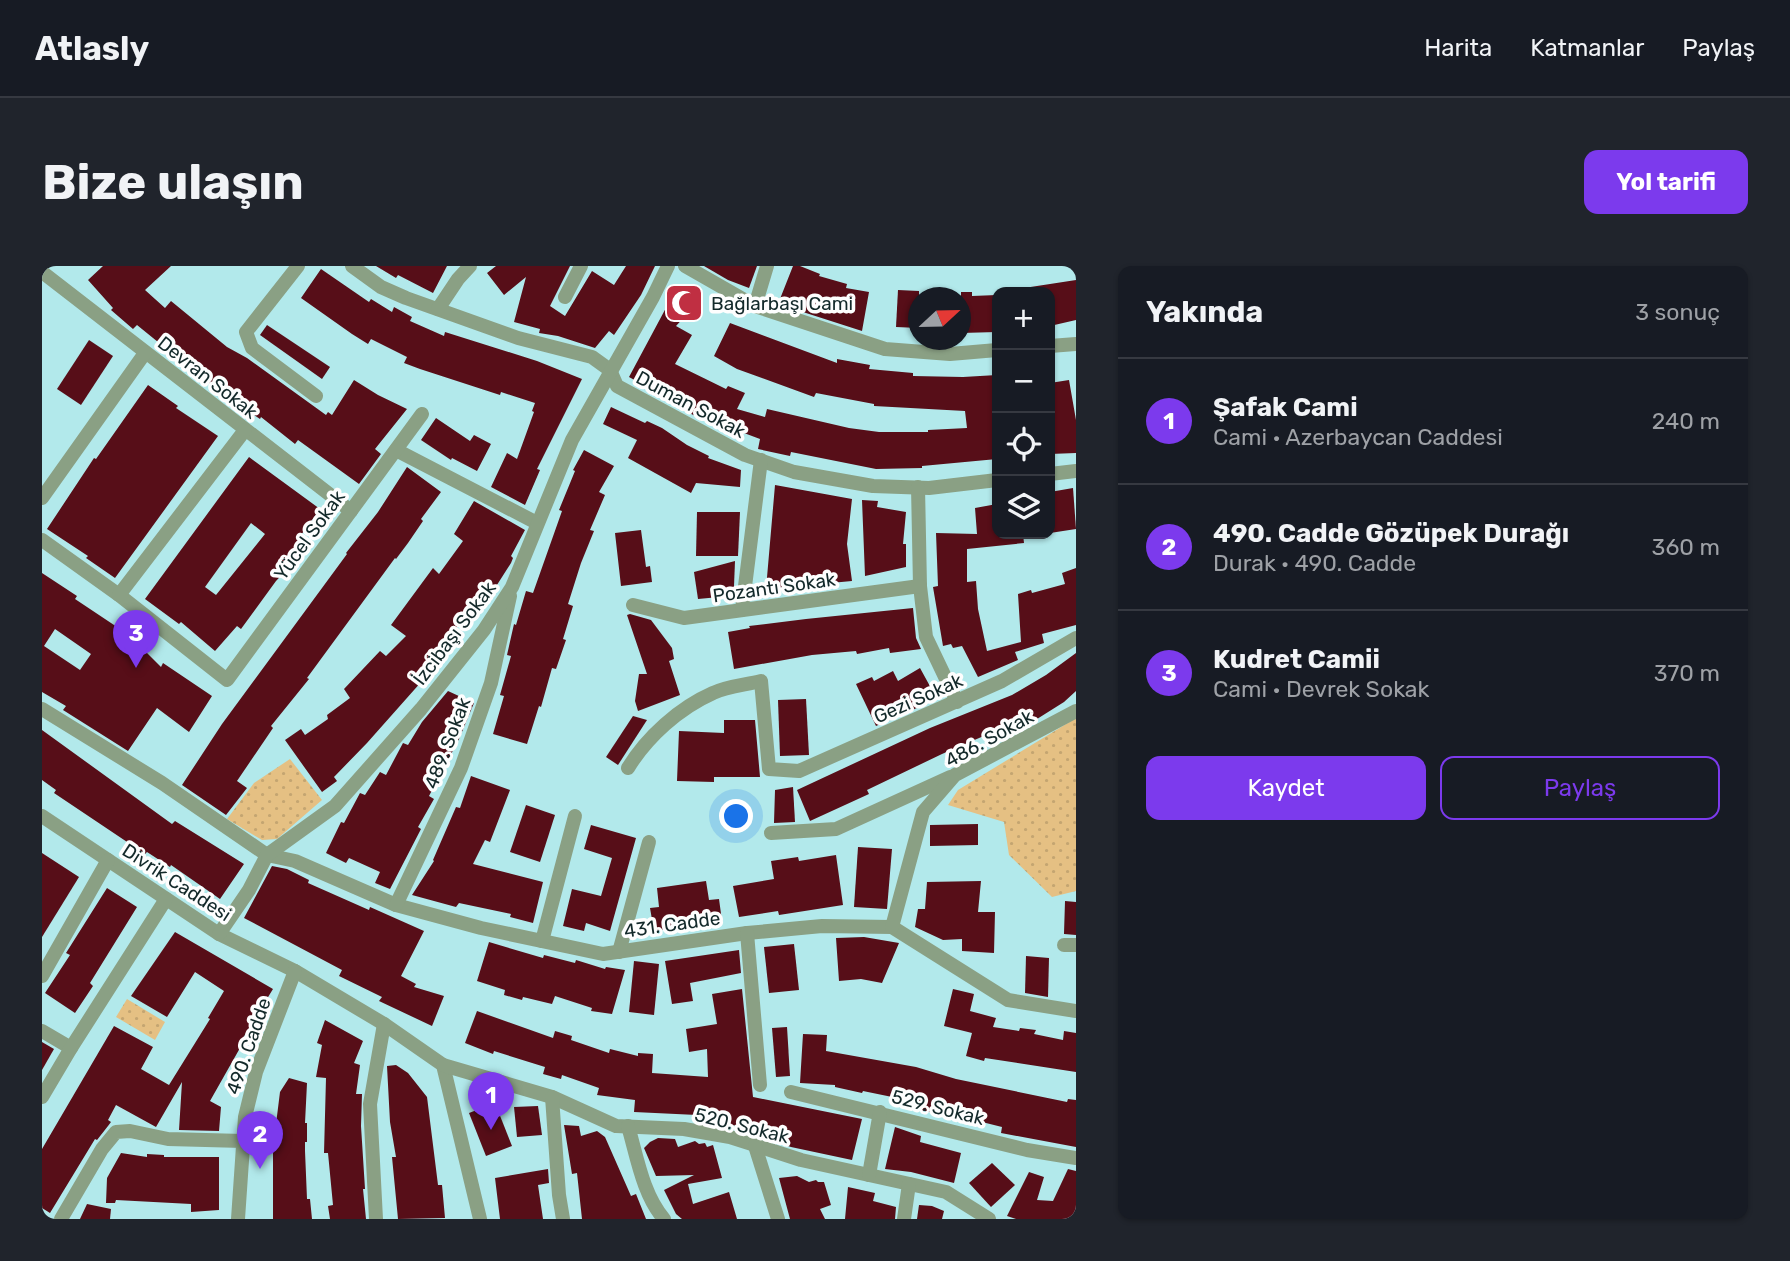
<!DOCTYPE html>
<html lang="tr">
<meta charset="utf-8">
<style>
:root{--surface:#171b24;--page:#20242c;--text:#f1f3f6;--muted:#9ea1a6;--line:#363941;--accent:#7c3aed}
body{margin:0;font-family:Rubik,sans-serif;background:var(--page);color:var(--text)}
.controls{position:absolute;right:21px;top:21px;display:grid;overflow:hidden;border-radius:14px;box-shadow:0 2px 5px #0004}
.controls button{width:63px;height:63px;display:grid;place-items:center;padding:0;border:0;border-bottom:2px solid var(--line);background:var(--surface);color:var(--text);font:35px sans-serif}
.compass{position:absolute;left:866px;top:21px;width:63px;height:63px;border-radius:50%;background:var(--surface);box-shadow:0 2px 5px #0004;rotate:68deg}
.you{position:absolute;left:695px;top:551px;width:24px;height:24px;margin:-18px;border:5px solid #fff;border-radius:50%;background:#1a73e8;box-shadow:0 0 0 10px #1a73e833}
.badge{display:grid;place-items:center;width:46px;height:46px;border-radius:50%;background:var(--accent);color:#fff;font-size:23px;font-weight:700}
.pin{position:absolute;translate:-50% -58px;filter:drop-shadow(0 2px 4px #0008)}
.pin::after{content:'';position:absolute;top:37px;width:24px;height:21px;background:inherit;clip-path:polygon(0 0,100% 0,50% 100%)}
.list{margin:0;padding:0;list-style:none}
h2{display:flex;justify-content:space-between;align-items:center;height:91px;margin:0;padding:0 28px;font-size:30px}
h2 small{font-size:23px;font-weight:400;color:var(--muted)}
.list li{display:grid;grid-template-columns:46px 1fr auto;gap:21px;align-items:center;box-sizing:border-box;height:126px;padding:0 28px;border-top:2px solid var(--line)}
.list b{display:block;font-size:26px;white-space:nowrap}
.list p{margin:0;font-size:23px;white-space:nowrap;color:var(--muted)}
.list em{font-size:23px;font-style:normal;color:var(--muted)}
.actions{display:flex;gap:14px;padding:21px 28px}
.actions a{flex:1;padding:16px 0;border:2px solid var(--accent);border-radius:14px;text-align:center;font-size:24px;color:var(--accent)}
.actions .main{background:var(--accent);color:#fff}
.icon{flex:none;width:38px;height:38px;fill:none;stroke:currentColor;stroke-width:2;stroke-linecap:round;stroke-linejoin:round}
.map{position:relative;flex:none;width:1034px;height:953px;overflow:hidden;border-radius:14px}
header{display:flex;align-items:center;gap:42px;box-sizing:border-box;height:98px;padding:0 35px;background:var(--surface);border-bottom:2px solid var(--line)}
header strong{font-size:33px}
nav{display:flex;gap:38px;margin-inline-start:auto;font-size:24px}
.intro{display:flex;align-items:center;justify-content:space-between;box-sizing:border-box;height:168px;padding:0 42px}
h1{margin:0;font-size:49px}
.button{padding:18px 32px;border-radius:14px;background:var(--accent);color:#fff;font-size:24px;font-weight:700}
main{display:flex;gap:42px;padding:0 42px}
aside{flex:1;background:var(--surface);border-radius:14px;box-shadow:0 2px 5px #0004}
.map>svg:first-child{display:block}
.park{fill:url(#park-dots)}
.building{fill:#570e18;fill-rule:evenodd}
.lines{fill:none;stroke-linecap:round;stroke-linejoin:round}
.minor{stroke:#8aa084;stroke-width:14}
.labels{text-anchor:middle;stroke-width:7;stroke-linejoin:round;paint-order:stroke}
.poi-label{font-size:19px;fill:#13292a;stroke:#fefefe;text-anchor:start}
.street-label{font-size:19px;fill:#13292a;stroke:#fefefe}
</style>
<header>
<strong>Atlasly</strong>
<nav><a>Harita</a><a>Katmanlar</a><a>Paylaş</a></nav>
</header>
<div class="intro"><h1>Bize ulaşın</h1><a class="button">Yol tarifi</a></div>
<main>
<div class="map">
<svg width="1034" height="953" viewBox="0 0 1034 953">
<defs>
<pattern id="park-dots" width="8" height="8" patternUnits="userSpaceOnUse" patternTransform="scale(1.75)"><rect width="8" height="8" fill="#e5c083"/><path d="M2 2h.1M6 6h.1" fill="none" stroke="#c4a571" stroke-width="1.8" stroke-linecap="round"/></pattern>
</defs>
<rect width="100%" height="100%" fill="#b2e9eb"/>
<g class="park">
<polygon points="1034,452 1034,625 1010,631 967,589 962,556 906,539 916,524"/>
<polygon points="248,493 280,534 235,573 220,574 185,553 212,517"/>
<polygon points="85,733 123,756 113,774 74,751"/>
</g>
<g class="building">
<polygon points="61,0 129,0 103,24 123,42 129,35 185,81 205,92 284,149 286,146 290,149 312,114 336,129 365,143 333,183 339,188 317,218 256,174 253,178 219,151 218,153 180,128 95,59 91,63 69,44 71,42 46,14"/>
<polygon points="334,0 405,0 391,27 356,9 354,12"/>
<polygon points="454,0 528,0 508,40 523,50 550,5 572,19 584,0 613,0 599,29 572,69 567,65 553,82 516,70 497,67 498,63 472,56 484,11 462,29 445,7"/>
<polygon points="662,0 715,0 707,22 686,14"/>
<polygon points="751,0 758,0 778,8 777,10 805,18 804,22 827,26 820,65 736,38"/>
<polygon points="279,3 327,36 329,33 350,46 352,41 370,51 368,55 402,70 403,66 495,95 540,113 495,203 498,204 483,239 449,221 465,187 475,193 492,146 490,145 493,137 459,126 458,129 378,103 362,97 365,91 329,73 326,78 310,68 259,32"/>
<polygon points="1034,14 1034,54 1008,60 1008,26 982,26 982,22"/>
<polygon points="643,20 658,34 634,60 650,69 633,98 684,123 686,120 703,127 695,143 723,151 725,143 807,162 837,166 886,166 886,164 925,162 923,145 832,140 832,138 774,127 772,131 695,103 672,90 688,57 795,97 795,93 828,99 827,103 871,107 871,110 921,111 955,109 955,193 880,200 880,202 834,203 749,186 748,190 716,183 718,173 662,152 661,154 628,137 629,134 587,111 625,40"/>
<polygon points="856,24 877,25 877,62 854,61"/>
<polygon points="919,26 930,26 930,30 955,29 955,66 919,67"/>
<polygon points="225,59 288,101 280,113 218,69"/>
<polygon points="47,74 71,90 39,139 15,123"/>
<polygon points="1027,114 1034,154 1034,187 1008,188 1008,146 1011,146 1008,117"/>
<polygon points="106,119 136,140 134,142 176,170 73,312 44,292 46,290 5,263 52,192 54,193"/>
<polygon points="569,141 603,157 605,155 620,162 645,179 667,190 666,192 699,204 698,221 654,217 649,227 586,192 595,174 561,158"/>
<polygon points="394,152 428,175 432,169 449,178 435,205 410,192 409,194 379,174"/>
<polygon points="542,184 572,200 557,226 563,229 548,264 552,265 539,297 526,338 531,340 521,373 524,374 514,403 510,402 499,441 497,440 485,478 451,468 462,430 458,429 469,390 465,389 472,358 474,359 484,325 491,327 520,245 517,244 533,205 531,204"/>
<path d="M207 191 278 243 259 269 265 274 250 298 234 315 199 363 195 360 173 385 139 356 137 358 103 333ZM209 257 223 268 174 329 163 321Z"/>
<polygon points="365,201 399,226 379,253 381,255 366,277 354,293 353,292 265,412 267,413 229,460 231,462 195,515 205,522 184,549 140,519 180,458 305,288 304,287 336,246"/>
<polygon points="733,219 810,233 805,278 810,315 724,323"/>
<polygon points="1031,222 1034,263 1008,267 1008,226"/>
<polygon points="820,234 836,235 835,241 864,246 861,278 864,278 864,301 823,310"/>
<polygon points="432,235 483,264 469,290 471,292 469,297 439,344 430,355 424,350 383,402 388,406 325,477 292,511 295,515 280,526 243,474 259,463 263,469 286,453 285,449 308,432 302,423 338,385 344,390 364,370 349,359 391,302 397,308 421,275 412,268"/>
<polygon points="955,238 955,268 981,268 982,277 925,283 925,316 934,315 936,343 945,385 979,376 976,328 989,324 990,327 1023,318 1020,307 1034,302 1034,359 1000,368 1002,377 973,386 976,394 936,411 920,380 911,382 909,378 901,380 891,321 896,320 894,267 935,268 933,242"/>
<polygon points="655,246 698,246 696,290 654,290"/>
<polygon points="599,264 604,301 608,300 610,316 579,320 573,267"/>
<polygon points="693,295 692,320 688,330 656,333 652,306"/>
<path d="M0 307 35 330 33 333 87 369 119 401 121 397 170 430 147 466 115 442 86 485 21 444 24 440 0 426ZM13 363 49 388 38 404 2 380Z"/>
<polygon points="871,342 874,372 879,383 848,387 847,382 815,388 814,385 770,389 692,403 686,366 708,362 707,360 764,353"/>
<polygon points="588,348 609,354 630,382 632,393 627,395 638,429 596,445 593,435 597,408 605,408 585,349"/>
<polygon points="1034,387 1034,425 1022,436 995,453 994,451 952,470 951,466 900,488 825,524 827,528 768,555 755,524 888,462 970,429 1004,409"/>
<polygon points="878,402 895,433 834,460 814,418 830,411 832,415 851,405 856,415"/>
<polygon points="406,425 432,437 417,473 387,530 392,533 376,561 379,563 348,623 333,617 338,606 307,592 304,597 284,587 299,556 302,557 318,527 323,529 338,506 344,509 361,477 366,479 380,456"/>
<polygon points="764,433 767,489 738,490 736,434"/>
<polygon points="591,450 605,454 576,499 564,491"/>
<polygon points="682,454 713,454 718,511 672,511 672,516 635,515 637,465 682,467"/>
<polygon points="0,464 130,558 133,555 202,598 178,633 129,599 128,601 105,586 103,588 12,527 14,524 0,514"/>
<polygon points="429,510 468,524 448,576 443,574 431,598 501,616 491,657 468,651 469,648 417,637 414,641 370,629 392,595 391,594 414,541 418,542"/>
<polygon points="751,521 753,556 732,557 733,524"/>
<polygon points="484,539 513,549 498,596 468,586"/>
<polygon points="936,558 936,579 888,580 888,559"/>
<polygon points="549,559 594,572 568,665 544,657 542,665 521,660 530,623 559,630 570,592 542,583"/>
<polygon points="816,581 850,583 845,643 812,641"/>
<polygon points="0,587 37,611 0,671"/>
<polygon points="794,589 801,639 737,649 736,645 697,651 691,620 732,613 729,595 756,591 757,595"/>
<polygon points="230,600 245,603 267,614 266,617 327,644 328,641 382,665 359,710 374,718 372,721 402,730 390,760 337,735 340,731 297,710 300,704 202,652"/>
<polygon points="664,615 667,634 677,633 680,655 612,665 608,642 617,641 615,622"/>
<polygon points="939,615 936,646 953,646 952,687 920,685 920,673 901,674 873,661 876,643 883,643 885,616"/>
<polygon points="65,622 95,641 48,717 51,720 33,747 3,727 28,689 24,687"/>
<polygon points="1023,635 1034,636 1034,669 1022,668"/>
<polygon points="133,666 231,723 196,780 198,782 168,835 179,841 177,865 137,864 140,816 114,861 74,839 66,854 69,856 66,860 55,874 53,873 8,947 0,942 0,883 72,760 111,781 99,803 127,819 168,753 166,752 182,725 153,706 125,751 89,730"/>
<polygon points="822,671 857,677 840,717 819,713 797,715 794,672"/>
<polygon points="447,676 501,692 502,689 533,697 534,694 563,703 564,701 583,704 570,748 549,745 550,742 513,730 510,738 481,731 480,734 462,729 463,724 435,715"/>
<polygon points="752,678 757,724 727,727 722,681"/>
<polygon points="697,684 699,707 648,717 651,735 630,738 623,695"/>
<polygon points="984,690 1007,692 1006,731 983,727"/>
<polygon points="592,695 617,698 612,749 587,746"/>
<polygon points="700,723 711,831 820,853 810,894 749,881 743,879 746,869 684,858 685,854 655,849 592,846 593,834 555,829 557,822 520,809 519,813 501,808 503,801 452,785 451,788 423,777 435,745 511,772 513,765 530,770 529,774 567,787 568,783 596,790 596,787 611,788 610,807 666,811 665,783 647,786 644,763 675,758 670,728"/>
<polygon points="911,723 932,728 928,745 954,752 951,761 977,765 978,762 994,764 992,768 1021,774 1022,765 1034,767 1034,806 943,792 942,795 924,790 930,767 902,760"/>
<polygon points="283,754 321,775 312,797 318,799 314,828 320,828 319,860 323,923 321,923 324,953 288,953 286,940 291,939 286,887 282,887 284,812 274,811 280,779 275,777"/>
<polygon points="745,761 748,810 734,811 730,762"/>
<polygon points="761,768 785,769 784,785 874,801 914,813 1025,836 1026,833 1034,834 1034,881 959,867 960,861 924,852 924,854 864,841 853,836 855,832 821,825 820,827 793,821 793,819 758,817"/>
<polygon points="0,776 12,783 0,804"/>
<polygon points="354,799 366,807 385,831 396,919 400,919 403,952 356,953 350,891 354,891 348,856 345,800"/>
<polygon points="247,812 265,817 263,857 265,857 265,876 263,876 263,885 265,933 268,933 270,953 231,953 231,858 234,858 238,826"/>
<polygon points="453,837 470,880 444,890 427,847"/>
<polygon points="496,840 500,869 475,871 472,841"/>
<polygon points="522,859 537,860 539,870 555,865 563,871 589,930 594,928 604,953 540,953 535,907 530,908"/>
<polygon points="853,861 879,870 878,876 919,887 912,917 869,906 843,903"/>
<polygon points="616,872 633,873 636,881 653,875 657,878 663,877 665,881 671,879 680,912 646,918 651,938 687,926 695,953 640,953 634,948 622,924 652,909 614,910 602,882 608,876"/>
<polygon points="79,887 105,891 105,888 122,889 122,891 177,891 177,944 149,946 149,938 74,934 73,937 64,937 65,912"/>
<polygon points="950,897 973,919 949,941 927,917"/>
<polygon points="506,903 507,917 496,919 501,953 458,953 453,912"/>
<polygon points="1026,903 1034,905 1034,953 974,953 965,950 987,906 1002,911 995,934 1011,935"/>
<polygon points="755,910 767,916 774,914 776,916 782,916 789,939 778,943 783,953 748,953 737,912"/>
<polygon points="806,921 833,927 831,935 854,941 853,953 803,953"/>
<polygon points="45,938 69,943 68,953 38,953"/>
<polygon points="877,939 890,940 902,945 900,953 875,953"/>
</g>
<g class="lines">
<g class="minor">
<polyline points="256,0 204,66 210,82 274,130"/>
<polyline points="310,0 339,21 364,32 476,72 550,91 568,104 575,120 703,189 752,206 831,220 887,222 955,214"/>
<polyline points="643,0 713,40 843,83 908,88 955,84"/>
<polyline points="0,6 309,245"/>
<polyline points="523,31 539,0"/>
<polyline points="713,40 725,0"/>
<polyline points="396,43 416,13 428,0"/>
<polyline points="1008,80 1034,78"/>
<polyline points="354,184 495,257"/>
<polyline points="1008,208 1034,205"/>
<polyline points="876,221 878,320 884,371 915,436"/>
<polyline points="0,232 103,87"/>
<polyline points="0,274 77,329 185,414 380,148"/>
<polyline points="77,329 203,164"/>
<polyline points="591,339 642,352 878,320"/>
<polyline points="700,344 719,194"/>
<polyline points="0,443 120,517 225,589 253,595 354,639 439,662 561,688 705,667 780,660 850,661 966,734 1034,745"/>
<path d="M586 502C605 471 637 442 671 427 685 420 703 419 719 415L727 503 757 505 960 415 1034 372"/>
<polyline points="0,550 177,668 253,705 342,758 401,799 438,953"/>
<polyline points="729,567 794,563 908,511"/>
<polyline points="354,639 419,502 449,417 468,330"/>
<polyline points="850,661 881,546 913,509 1034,445"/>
<polyline points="705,667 718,819"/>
<polyline points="177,668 207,624 225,589 293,540 379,443 442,364 470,321 530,174 611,31 626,0"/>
<polyline points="500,675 533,550"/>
<polyline points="1022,679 1034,679"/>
<polyline points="577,686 607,576"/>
<polyline points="0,710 66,594"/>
<polyline points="0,765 29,782"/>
<polyline points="401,799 510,831 574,860 642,863 688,871 759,894 904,926 947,953"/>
<polyline points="749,826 985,884 1034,892"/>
<polyline points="0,831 29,782 124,633"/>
<polyline points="510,831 517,929 521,953"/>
<path d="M586 860C595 891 601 929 622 953"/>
<polyline points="713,880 736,953"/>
<polyline points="827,909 838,846"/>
<polyline points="19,953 60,883 74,866 88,865 126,873 201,875"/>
<polyline points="196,953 203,851 214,806 253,705"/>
<polyline points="334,953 328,838 342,758"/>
<polyline points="862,953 867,918"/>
</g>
</g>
<defs>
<symbol id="mosque-square" viewBox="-11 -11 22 22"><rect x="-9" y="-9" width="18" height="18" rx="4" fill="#c02f42" stroke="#fefefe"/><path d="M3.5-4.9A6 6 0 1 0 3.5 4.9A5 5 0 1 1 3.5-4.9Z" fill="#fff"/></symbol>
</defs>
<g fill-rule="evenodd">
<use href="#mosque-square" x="620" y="15" width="44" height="44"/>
</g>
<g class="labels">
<g class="poi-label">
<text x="669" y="44">Bağlarbaşı Cami</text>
</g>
<g class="street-label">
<text transform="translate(166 111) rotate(38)" y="7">Devran Sokak</text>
<text transform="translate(649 138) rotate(28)" y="7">Duman Sokak</text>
<text transform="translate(267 269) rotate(-54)" y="7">Yücel Sokak</text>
<text transform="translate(732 321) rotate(-8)" y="7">Pozantı Sokak</text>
<text transform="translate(412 367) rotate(-53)" y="7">İzcibaşı Sokak</text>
<text transform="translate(876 432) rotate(-24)" y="7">Gezi Sokak</text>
<text transform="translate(947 472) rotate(-29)" y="7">486. Sokak</text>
<text transform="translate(405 477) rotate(-69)" y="7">489. Sokak</text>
<text transform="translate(135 616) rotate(33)" y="7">Divrik Caddesi</text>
<text transform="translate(630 658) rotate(-8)" y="7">431. Cadde</text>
<text transform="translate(206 780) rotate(-71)" y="7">490. Cadde</text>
<text transform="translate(896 841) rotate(14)" y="7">529. Sokak</text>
<text transform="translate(700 859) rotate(14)" y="7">520. Sokak</text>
</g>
</g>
</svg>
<div class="controls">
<button>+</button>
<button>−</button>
<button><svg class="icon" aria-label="locate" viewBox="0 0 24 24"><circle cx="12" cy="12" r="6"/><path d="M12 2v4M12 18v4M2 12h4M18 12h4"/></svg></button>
<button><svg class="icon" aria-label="layers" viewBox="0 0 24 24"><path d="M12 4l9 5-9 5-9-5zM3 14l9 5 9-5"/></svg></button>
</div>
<svg class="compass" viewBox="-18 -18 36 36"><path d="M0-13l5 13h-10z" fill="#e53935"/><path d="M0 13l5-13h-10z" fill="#9ea1a6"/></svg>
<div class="you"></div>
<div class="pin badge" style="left:449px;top:864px">1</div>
<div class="pin badge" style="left:218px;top:903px">2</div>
<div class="pin badge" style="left:94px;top:402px">3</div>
</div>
<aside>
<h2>Yakında<small>3 sonuç</small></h2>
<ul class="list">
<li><span class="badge">1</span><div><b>Şafak Cami</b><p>Cami · Azerbaycan Caddesi</p></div><em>240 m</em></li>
<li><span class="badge">2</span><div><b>490. Cadde Gözüpek Durağı</b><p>Durak · 490. Cadde</p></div><em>360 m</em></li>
<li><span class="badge">3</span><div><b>Kudret Camii</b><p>Cami · Devrek Sokak</p></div><em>370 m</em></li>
</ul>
<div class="actions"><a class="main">Kaydet</a><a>Paylaş</a></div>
</aside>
</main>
